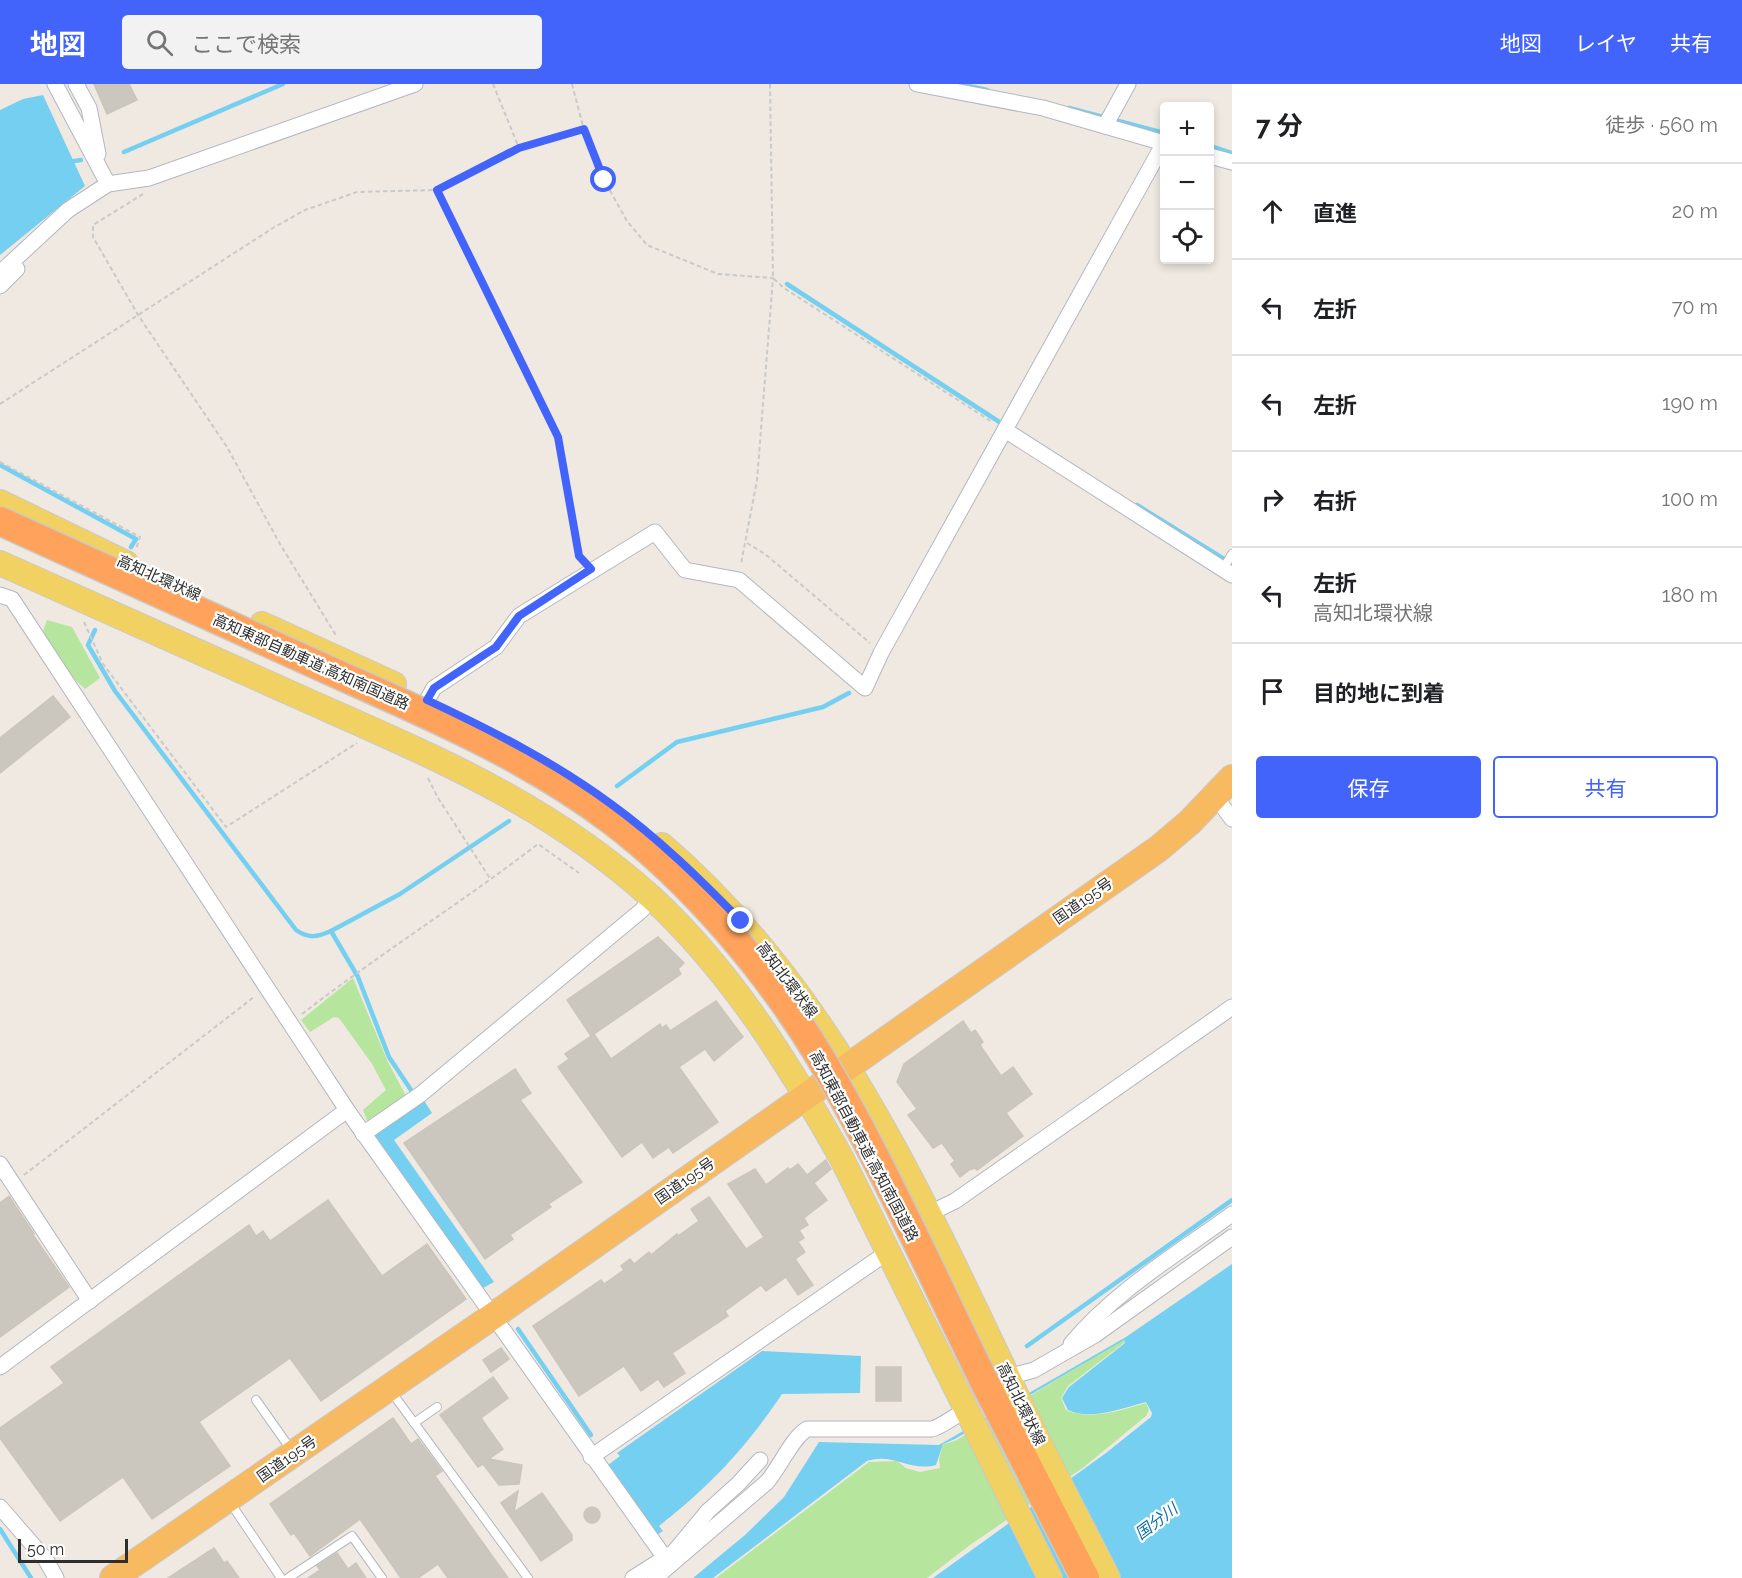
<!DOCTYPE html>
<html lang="ja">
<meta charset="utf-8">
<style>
:root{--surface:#fff;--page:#f2f2f2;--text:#202124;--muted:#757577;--line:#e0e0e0;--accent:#4264fb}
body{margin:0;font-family:Raleway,"Noto Sans JP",sans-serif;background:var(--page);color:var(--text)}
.controls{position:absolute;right:18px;top:18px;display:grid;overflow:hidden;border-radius:6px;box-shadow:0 3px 9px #0003}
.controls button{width:54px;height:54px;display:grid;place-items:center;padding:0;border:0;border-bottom:2px solid var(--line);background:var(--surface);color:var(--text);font:30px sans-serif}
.scale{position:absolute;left:18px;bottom:15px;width:110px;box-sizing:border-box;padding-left:6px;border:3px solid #2e2e2e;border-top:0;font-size:16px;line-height:21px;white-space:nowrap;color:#2e2e2e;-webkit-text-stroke:4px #fff;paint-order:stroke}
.stop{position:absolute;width:18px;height:18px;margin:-14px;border:4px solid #4264fb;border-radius:50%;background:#fff}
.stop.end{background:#4264fb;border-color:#fff;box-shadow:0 2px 6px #0008}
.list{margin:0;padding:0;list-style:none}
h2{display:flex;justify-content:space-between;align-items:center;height:78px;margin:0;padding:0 24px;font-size:26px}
h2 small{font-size:20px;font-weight:400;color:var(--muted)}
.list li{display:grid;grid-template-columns:39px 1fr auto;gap:18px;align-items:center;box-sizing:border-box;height:96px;padding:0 24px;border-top:2px solid var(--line)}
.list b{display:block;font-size:22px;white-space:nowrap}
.list p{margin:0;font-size:20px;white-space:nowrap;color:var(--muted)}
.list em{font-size:20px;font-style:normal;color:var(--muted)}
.actions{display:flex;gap:12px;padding:18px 24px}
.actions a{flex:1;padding:14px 0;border:2px solid var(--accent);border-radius:6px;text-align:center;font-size:21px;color:var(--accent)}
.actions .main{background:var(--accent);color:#fff}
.icon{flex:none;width:33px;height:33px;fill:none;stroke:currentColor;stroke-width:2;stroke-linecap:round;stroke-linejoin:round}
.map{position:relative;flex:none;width:1232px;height:1494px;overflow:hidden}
header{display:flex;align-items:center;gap:36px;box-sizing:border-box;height:84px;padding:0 30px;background:var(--accent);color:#fff}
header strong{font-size:28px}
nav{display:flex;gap:33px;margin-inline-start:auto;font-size:21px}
.search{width:420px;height:54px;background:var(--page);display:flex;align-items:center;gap:15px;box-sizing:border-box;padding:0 21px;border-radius:6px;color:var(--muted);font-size:22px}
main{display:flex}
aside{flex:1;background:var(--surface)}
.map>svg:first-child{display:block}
.green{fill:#b6e59e}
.water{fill:#75cff0}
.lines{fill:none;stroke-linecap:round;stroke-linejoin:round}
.stream{stroke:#75cff0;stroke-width:4.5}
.building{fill:#cbc7bf;stroke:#cbc5ba;stroke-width:1.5}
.service-casing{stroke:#b4b7c1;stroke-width:10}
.minor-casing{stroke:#b4b7c1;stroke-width:17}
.primary-casing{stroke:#c9c9c9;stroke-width:26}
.trunk-casing{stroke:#c9c9c9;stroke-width:28}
.motorway-casing{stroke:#c9c9c9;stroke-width:31}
.path{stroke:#c9c9c9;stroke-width:2;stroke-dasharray:4.5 3;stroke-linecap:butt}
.service{stroke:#fff;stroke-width:8}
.minor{stroke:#fff;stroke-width:15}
.primary{stroke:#f2d163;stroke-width:24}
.trunk{stroke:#f8ba60;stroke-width:26}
.motorway{stroke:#ffa35c;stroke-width:28}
.motorway-bridge-casing{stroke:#c9c9c9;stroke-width:31;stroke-linecap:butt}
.motorway-bridge{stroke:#ffa35c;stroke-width:28}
.route{stroke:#4264fb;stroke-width:8}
.labels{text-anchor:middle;stroke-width:4.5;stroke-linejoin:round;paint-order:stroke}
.street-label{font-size:15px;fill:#2e2e2e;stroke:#fff}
.water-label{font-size:16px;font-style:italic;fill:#0d6fa3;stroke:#fff}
</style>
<header>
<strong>地図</strong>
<div class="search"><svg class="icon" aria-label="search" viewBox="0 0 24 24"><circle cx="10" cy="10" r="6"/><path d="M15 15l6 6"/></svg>ここで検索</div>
<nav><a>地図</a><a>レイヤ</a><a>共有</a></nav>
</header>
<main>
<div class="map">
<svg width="1232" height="1494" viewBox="0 0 1232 1494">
<rect width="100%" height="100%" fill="#efe9e1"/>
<g class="green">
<polygon points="47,536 72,543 100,594 85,605 68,589 43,547"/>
<polygon points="353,894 388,978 407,1014 368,1039 363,1026 386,1006 372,980 339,934 334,933 310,948 301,936"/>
<path d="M1123 1256 1125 1258 1068 1302 1061 1314 1066 1326C1091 1337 1121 1326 1146 1319L1149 1326 1146 1332 1084 1383 970 1461 927 1494H716L869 1378 897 1377 906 1384 920 1388 940 1384 939 1375 943 1360 955 1357Z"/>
</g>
<g class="water">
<polygon points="43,11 85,102 0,171 0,26 23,15"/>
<polygon points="423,1015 432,1029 394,1056 494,1198 483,1204 376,1055 375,1047"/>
<path d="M1232 1180V1494H933L1106 1369 1151 1333 1152 1329 1146 1318C1123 1324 1090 1337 1068 1326L1062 1314 1069 1303 1125 1259 1124 1256 955 1355 943 1360 936 1381C910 1388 893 1368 867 1377L713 1494H693L745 1451 784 1413 819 1358 939 1361 1126 1253Z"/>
<path d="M762 1267 861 1272 860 1309 782 1310C745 1365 711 1401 659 1442L663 1447 657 1451 608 1381 620 1372 617 1369Z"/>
</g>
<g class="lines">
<g class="stream">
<polyline points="960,0 987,6"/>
<polyline points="1069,24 1164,49"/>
<polyline points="1210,62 1232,69"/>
<polyline points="124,68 283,0"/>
<polyline points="68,78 81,76"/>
<polyline points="787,200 1004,341"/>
<polyline points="0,381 136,455 131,463"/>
<polyline points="1137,421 1232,480"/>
<path d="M95 546 88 561 115 607 296 846C309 855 317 853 331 847L358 893 389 973 415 1012"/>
<polyline points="617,702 677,658 823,623 849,609"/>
<polyline points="331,847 400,810 509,737"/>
<polyline points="518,1245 591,1351"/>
<polyline points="1027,1262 1232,1116"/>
<polyline points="0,1445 31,1494"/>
</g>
</g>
<g class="building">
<polygon points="94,0 129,0 137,16 107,30"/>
<polygon points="53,612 70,633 0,689 0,654"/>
<polygon points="658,853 684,879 678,885 681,890 591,952 567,916"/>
<polygon points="716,917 743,953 714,977 705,965 679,983 718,1038 673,1069 669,1063 653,1074 642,1058 622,1073 558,983 569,975 565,970 594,950 611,975 660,940 662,944 666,941 670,947"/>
<polygon points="963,937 971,949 975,946 983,958 980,961 1001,992 1013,983 1032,1010 1006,1029 1023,1052 977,1086 975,1084 969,1086 960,1093 951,1080 955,1077 942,1059 933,1064 908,1031 917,1025 897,998 904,980"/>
<polygon points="515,985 531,1009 520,1016 582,1098 548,1120 551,1123 510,1151 513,1155 485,1175 404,1059"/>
<polygon points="826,1076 831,1085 814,1099 827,1116 804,1134 808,1141 799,1146 804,1154 798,1158 805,1168 795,1175 813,1201 798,1211 786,1193 766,1207 761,1201 725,1227 728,1232 672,1269 685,1289 664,1303 658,1295 641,1307 624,1282 579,1312 533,1242 601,1196 604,1200 624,1186 621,1182 630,1175 634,1180 649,1168 651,1171 677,1150 678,1152 699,1137 691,1125 709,1113 746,1165 764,1153 728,1100 755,1085 766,1101 788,1084 790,1086 798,1080 807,1091"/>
<polygon points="9,1112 34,1150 33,1151 69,1203 0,1253 0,1119"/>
<polygon points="328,1116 382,1192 427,1160 466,1215 321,1317 290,1274 199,1338 230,1382 152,1435 123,1393 60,1437 0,1354 0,1344 64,1299 51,1283 249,1141 256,1152 263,1147 270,1157"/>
<polygon points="501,1264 509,1275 491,1288 483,1276"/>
<rect x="876" y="1283" width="25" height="34"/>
<polygon points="493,1293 508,1314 481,1334 503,1365 489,1375 522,1381 519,1400 499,1401 483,1380 478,1383 440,1331"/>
<polygon points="393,1334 411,1360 418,1355 442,1387 435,1392 508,1494 448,1494 438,1480 418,1494 401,1494 360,1435 310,1472 294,1449 291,1451 270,1420"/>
<polygon points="518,1407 514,1428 542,1409 572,1451 572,1456 541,1477 501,1419"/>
<circle cx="592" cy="1431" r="8"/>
<polygon points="214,1464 224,1479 227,1477 239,1494 168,1494"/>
<polygon points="337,1469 348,1485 356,1479 366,1494 308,1494 320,1486 317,1482"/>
</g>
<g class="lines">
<defs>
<g id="service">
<polyline points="1223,485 1232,470"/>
<polyline points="390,1306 528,1494"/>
<polyline points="256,1316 292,1367"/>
<polyline points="414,1339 437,1323"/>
<polyline points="229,1417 281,1494"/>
<polyline points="288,1494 352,1452 382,1494"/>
</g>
<g id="minor">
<polyline points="55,0 108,100"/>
<polyline points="76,0 89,24 98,70"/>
<polyline points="917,0 1043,24 1164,59"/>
<polyline points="1105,42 1128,0"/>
<polyline points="1210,72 1232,78"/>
<polyline points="0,189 68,126 108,100 149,94 415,0"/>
<polyline points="0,202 17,185"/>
<polyline points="1005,346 1232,491"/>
<polyline points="0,511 12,515 347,1026 670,1481"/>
<polyline points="427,616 434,604 496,563 519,532 655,448 685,486 739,496 865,604 881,569 1164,59"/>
<polyline points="1215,712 1232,735"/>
<polyline points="363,1050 421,1010 642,826 651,814"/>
<polyline points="0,1080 90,1217"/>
<polyline points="930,1129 955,1117 1232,923"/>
<path d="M1071 1260C1115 1207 1177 1170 1232 1130"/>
<polyline points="0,1283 347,1026"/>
<polyline points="1008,1293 1034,1286 1095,1251 1232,1153"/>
<polyline points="591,1373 888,1168"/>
<polyline points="0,1423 46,1476 56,1494"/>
<polyline points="633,1494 674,1468 708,1427 738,1400 760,1376"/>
<path d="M655 1494 767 1398C780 1383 792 1354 807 1345H932C945 1341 953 1332 966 1327"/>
</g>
<g id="primary">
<polyline points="0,418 126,479"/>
<path d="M0 479C102 524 204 570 306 616 432 672 547 719 651 813 731 887 789 980 842 1075L1050 1494"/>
<polyline points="262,540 394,600"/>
<path d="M662 761C831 906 921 1111 1015 1308 1044 1371 1077 1432 1108 1494"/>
</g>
<polyline id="trunk" points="113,1494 493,1232 1158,765 1190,738 1232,694"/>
<polyline id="motorway" points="988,1305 1085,1494"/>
</defs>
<use href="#service" class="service-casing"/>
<use href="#minor" class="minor-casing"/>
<use href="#primary" class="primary-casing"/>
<use href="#trunk" class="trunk-casing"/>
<use href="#motorway" class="motorway-casing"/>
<g class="path">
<polyline points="493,0 519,64 584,46 604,96 627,137 647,161 718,190 773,194 757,396 741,480"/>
<polyline points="572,0 584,46"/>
<polyline points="770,0 773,194 784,204 992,338"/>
<polyline points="519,64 437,106 558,353 579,473 582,475"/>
<polyline points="143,110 93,141 93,153 138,231 227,363 280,460 337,553"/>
<polyline points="0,320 273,144 305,126 357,108 437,106"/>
<polyline points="0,378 140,453 136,465"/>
<polyline points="747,459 765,470 870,559"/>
<polyline points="84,538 103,580 226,743 357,659"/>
<polyline points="428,694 438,714 491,796"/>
<path d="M302 930C378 871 461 819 538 760L579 789"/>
<polyline points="24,1091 254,913"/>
</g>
<use href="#service" class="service"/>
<use href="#minor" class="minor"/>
<use href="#primary" class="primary"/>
<use href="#trunk" class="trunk"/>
<use href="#motorway" class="motorway"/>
<defs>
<path id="motorway-bridge" d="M0 437C109 486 218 535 326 585 424 629 525 671 611 736 692 797 768 887 820 973 882 1077 934 1196 988 1305"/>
</defs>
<use href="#motorway-bridge" class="motorway-bridge-casing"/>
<use href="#motorway-bridge" class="motorway-bridge"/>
</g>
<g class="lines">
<path class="route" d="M604 96 584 45 519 64 437 106 558 353 579 472 591 485 519 532 496 563 434 604 427 616C491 646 554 678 611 720 658 754 700 795 741 837"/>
</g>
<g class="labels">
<g class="street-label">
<text transform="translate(159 494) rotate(24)" y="5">高知北環状線</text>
<text transform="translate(311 578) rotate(24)" y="5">高知東部自動車道;高知南国道路</text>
<text transform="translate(1083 817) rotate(-35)" y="5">国道195号</text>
<text transform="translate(787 896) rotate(53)" y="5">高知北環状線</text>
<text transform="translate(864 1062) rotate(62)" y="5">高知東部自動車道;高知南国道路</text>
<text transform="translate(685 1097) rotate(-35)" y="5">国道195号</text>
<text transform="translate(1021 1320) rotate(64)" y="5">高知北環状線</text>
<text transform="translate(287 1375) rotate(-35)" y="5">国道195号</text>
</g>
<g class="water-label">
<text transform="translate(1156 1437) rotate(-37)" y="6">国分川</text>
</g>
</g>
</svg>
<div class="controls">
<button>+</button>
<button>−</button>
<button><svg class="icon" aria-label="locate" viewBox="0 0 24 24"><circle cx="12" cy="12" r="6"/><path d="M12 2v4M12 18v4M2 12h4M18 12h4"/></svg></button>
</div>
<div class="scale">50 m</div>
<div class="stop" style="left:604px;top:96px"></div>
<div class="stop end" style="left:741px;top:837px"></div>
</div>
<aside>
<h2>7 分<small>徒歩 · 560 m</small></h2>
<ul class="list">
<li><svg class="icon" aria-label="ahead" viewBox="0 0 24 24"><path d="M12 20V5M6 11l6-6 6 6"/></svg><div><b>直進</b></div><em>20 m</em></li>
<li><svg class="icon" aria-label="left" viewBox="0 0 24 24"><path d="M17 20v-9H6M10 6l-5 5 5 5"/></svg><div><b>左折</b></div><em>70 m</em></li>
<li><svg class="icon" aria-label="left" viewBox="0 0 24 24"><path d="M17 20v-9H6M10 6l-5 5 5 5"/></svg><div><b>左折</b></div><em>190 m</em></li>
<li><svg class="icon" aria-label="right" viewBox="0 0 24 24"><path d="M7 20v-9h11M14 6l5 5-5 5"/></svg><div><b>右折</b></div><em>100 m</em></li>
<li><svg class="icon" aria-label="left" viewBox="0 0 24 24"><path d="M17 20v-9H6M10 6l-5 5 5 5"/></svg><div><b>左折</b><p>高知北環状線</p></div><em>180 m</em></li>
<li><svg class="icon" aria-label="arrive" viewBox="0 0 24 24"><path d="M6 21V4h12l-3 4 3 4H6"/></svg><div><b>目的地に到着</b></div></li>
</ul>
<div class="actions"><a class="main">保存</a><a>共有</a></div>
</aside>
</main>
